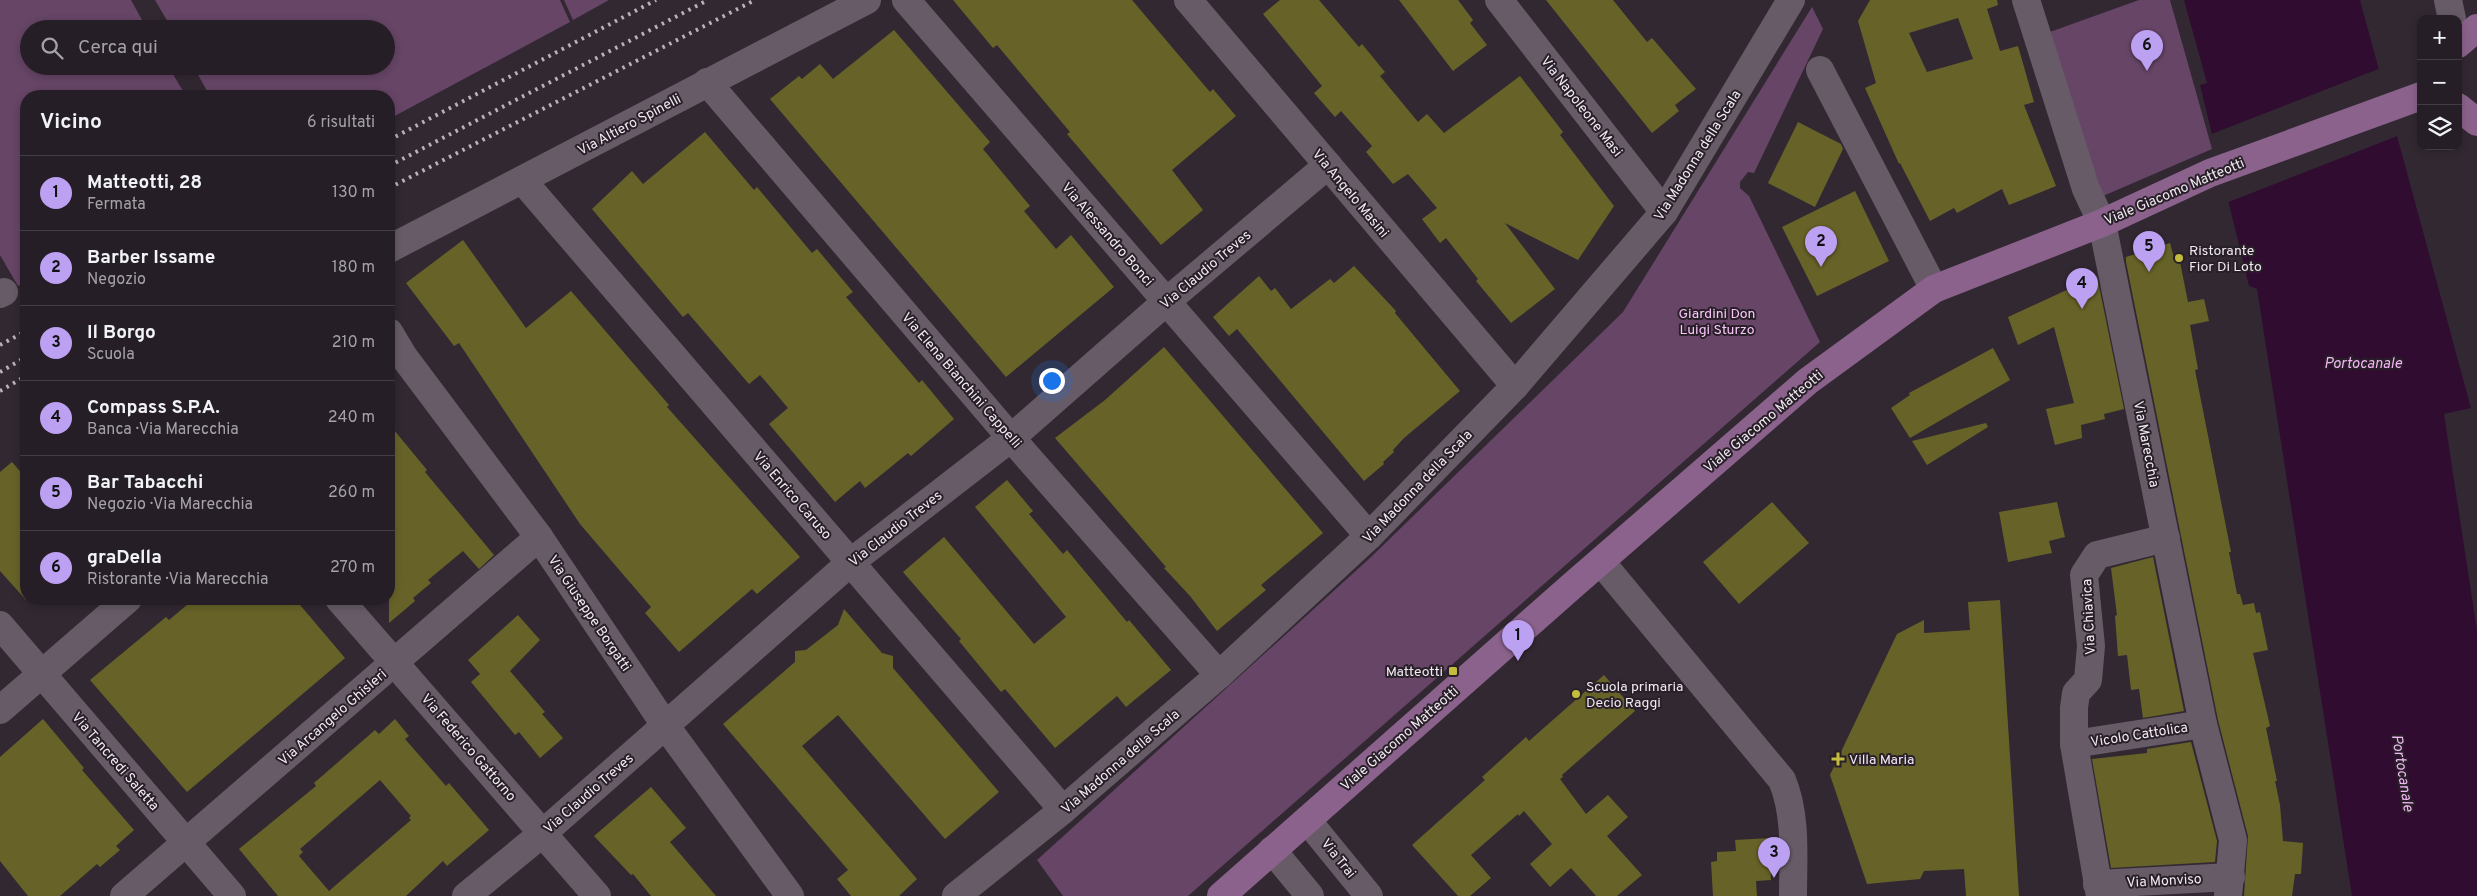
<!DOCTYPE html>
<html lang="it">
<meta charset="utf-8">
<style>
:root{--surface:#261e26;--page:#2e272e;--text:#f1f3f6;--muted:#a4a2a7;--line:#423c43;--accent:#bca0f2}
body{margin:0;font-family:Overpass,sans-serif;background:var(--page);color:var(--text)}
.controls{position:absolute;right:15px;top:15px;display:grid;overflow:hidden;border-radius:10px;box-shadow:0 2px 8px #0003}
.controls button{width:45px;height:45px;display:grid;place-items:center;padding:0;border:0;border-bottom:1px solid var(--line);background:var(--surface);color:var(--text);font:25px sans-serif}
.you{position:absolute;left:1051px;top:380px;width:18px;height:18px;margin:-12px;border:4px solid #fff;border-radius:50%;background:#1a73e8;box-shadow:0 0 0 8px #1a73e833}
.badge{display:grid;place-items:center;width:32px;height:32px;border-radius:50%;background:var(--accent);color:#111;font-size:16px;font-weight:700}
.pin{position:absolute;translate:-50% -41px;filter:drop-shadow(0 1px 2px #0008)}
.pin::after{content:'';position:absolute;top:26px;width:18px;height:15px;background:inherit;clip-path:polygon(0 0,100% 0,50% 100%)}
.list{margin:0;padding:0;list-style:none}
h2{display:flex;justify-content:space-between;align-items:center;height:65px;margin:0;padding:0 20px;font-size:21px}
h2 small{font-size:16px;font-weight:400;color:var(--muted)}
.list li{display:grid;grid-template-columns:32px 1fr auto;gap:15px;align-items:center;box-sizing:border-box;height:75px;padding:0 20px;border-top:1px solid var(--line)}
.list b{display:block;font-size:19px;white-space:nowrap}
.list p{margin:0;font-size:16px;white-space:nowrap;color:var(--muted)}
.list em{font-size:16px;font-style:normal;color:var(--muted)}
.icon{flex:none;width:28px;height:28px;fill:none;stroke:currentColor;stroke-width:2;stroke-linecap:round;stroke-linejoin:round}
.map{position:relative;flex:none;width:2477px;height:896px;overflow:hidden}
.search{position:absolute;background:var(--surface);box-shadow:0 2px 8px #0003;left:20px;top:20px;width:375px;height:55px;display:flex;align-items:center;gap:12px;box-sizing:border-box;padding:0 18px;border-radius:28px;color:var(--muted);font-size:19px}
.panel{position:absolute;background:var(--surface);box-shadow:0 2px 8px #0003;left:20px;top:90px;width:375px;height:515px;border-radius:20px}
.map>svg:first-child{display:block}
.green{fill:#664566}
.water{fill:#300c31}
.pier{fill:#322832}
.building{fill:#676328;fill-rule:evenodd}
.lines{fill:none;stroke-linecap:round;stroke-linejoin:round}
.minor{stroke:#665b66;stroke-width:28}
.major{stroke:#8b628c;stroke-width:28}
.rail{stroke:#bab2ba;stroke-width:4;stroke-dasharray:2.5 5;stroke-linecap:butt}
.poi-dot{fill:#c4bc3d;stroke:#281f28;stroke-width:2}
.labels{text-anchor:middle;stroke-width:4;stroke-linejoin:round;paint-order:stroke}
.street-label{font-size:14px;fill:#f1eaf1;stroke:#281f28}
.poi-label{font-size:14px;fill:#f1eaf1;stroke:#281f28;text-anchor:start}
.park-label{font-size:14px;fill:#fac6fa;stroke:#281f28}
.water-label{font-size:15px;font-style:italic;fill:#f5b6f6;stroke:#281f28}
</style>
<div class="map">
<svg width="2477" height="896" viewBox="0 0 2477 896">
<rect width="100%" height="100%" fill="#322832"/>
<g class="green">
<polygon points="0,0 131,0 147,29 29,29 29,66 168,66 186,96 26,96 26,281 18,286 0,255"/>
<polygon points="155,0 560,0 570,22 389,119 389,96 210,96 193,66 386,66 386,29 172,29"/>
<polygon points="564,0 609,0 573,20"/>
<polygon points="2139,0 2170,0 2212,149 2103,196 2047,33"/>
<polygon points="1812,7 1823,29 1754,173 1748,172 1740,182 1740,188 1749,196 1820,342 1188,896 1063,896 1037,860 1371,557 1623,312"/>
</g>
<polygon class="water" points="2184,0 2360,0 2471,408 2444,414 2477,631 2477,896 2352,896 2257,289 2249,286 2200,85 2207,83"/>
<polygon class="pier" points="2381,68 2400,135 2226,203 2209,135"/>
<g class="building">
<polygon points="953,0 1132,0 1210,92 1213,89 1236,116 1172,170 1203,210 1161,245 1067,134 1070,132 997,45 993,48"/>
<polygon points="1280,0 1319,0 1359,47 1362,44 1385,72 1380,76 1418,122 1427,114 1444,133 1520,76 1563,132 1560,135 1614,206 1578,260 1505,223 1555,289 1511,323 1476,281 1478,279 1446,238 1440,243 1422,219 1437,208 1408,174 1393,184 1366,152 1372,146 1341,111 1335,117 1314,93 1322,86 1263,14"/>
<polygon points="1399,0 1458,0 1473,20 1470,23 1487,45 1453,71"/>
<polygon points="1546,0 1613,0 1647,42 1652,38 1696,89 1675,105 1679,111 1652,133"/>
<path d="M1870 0H1997L1998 5 1987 9 2000 51 2018 46 2034 102 2024 105 2056 186 2009 205 2002 189 1957 213 1954 208 1930 221 1900 163 1899 164 1865 88 1876 83 1858 21ZM1958 18 1973 59 1927 72 1909 33Z"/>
<polygon points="894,30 990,142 983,149 1030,206 1024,211 1056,249 1071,235 1114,287 1006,377 770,99 799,76 802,79 820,64 833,79"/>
<polygon points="1798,122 1841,144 1843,149 1815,207 1768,183"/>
<polygon points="705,132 754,190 757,187 812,253 817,249 853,292 846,297 919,383 922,380 954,419 911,456 908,453 865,488 860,481 835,502 769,424 788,408 760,375 749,384 688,313 683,317 592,209 632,171 643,184"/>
<polygon points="1855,191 1889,261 1817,296 1782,227"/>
<polygon points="463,240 526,328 571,291 669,405 667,407 800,557 757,594 752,589 679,652 645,613 651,607 580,524 459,343 454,346 406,283"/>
<polygon points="2170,243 2174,258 2179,257 2188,302 2204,299 2209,321 2190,325 2198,369 2195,370 2231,552 2229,552 2237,594 2240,594 2243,605 2254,603 2256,613 2260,612 2268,650 2253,653 2270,726 2266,728 2277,781 2275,781 2280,805 2283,841 2303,843 2301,874 2295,874 2292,896 2244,896 2248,836 2218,720 2126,262 2126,257"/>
<polygon points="1354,266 1396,311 1395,313 1460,391 1404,438 1393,450 1394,452 1383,462 1384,464 1364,481 1237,329 1229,336 1213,317 1259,276 1271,291 1275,288 1291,309 1330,279 1334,283"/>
<polygon points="2097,276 2124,409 2104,414 2105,419 2081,425 2082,438 2055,445 2046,409 2074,403 2054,327 2018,345 2008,317"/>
<polygon points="1164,347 1323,533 1261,585 1266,590 1217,631 1190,596 1164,568 1166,567 1055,438 1105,400"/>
<polygon points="1993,348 2010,380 1910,438 1891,408 1910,395 1909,393"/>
<polygon points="1986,423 1988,427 1927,465 1912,441"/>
<polygon points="389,424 427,470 425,472 494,555 479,569 463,551 428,580 431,583 413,598 415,601 389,623"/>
<polygon points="12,462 26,478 26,600 0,571 0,472"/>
<polygon points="1007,480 1033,511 1029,514 1063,554 1067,550 1127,622 1129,620 1171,670 1126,707 1117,696 1055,748 1005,689 1001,692 959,641 961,639 903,572 944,537 1034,644 1066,617 975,507"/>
<polygon points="1772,502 1809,543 1739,604 1703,562"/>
<polygon points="2057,502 2065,537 2049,541 2052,553 2008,562 1999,512"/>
<polygon points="2153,557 2184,711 2143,718 2139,689 2131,690 2127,655 2118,656 2115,616 2117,615 2111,568"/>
<polygon points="194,599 295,599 345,658 187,792 90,680 166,617 169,620"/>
<polygon points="2000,600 2019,896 1966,896 1964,869 1924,871 1920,879 1867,884 1830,775 1897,634 1924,620 1924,633 1970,630 1968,602"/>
<polygon points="844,609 882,653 893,656 893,668 999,792 945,839 838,715 802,746 917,879 899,896 851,896 837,879 848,870 723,724 795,662 795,651 806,650 838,625"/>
<polygon points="518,615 540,640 510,671 545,712 542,714 563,738 540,758 519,732 515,735 471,682 480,674 468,660"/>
<polygon points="1604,675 1635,711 1562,775 1563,777 1560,779 1586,814 1608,795 1628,817 1607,836 1642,875 1617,896 1596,896 1571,868 1550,887 1530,864 1552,844 1524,811 1519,816 1518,814 1471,855 1491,878 1470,896 1458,896 1412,845 1485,780 1482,777 1526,737 1529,741"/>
<polygon points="43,719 84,768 82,770 134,830 116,846 120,850 100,867 97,864 60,896 28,896 0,861 0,757"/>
<path d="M395 719 409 736 405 739 446 786 449 783 489 830 447 866 443 861 406 896H278L239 849 316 786 314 783 375 730 379 734ZM380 780 411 816 409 818 411 820 329 891 299 856 303 852 300 849Z"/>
<polygon points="2191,742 2217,841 2215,862 2111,868 2092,759 2147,753 2147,749"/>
<polygon points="651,787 686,828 670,842 716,896 651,896 633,874 631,875 594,836"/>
<polygon points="1770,838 1771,880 1756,881 1757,896 1713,896 1711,862 1717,861 1717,852 1736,851 1735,840"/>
</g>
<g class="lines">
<g class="minor">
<polyline points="906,0 1369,536"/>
<polyline points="1188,0 1515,386"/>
<polyline points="1499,0 1664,212"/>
<polyline points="2026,0 2086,189 2102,223 2203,724 2233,840 2228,896"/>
<polyline points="2448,0 2452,19"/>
<polyline points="1820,70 1934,289"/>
<polyline points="707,82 1011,438 1219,675"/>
<polyline points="523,181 1063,810"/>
<polyline points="389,249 867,0"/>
<polyline points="0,294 4,292"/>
<polyline points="389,332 404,357 539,537 665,725 790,896"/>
<path d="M1601 562 1782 780C1797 816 1793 858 1793 896"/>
<polyline points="339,599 597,896"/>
<polyline points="0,625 232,896"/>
<polyline points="0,710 128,599"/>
<polyline points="2074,744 2203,724"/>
<polyline points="1307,820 1369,896"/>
<polyline points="1272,850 1310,896"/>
<polyline points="2097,884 2231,877"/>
<polyline points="124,896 539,537"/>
<polyline points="466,896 543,833 851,562 1011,438 1167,301 1328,165"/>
<polyline points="956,896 1063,810 1219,675 1369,536 1515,386 1664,212 1791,0"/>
<polyline points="2100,896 2074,744 2074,708 2076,693 2088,680 2091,646 2084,575 2097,555 2166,538"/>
</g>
<g class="major">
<polyline points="2458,44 2477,28"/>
<polyline points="2458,107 2477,122"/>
<polyline points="1221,896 1573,585 1808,381 1934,289 2102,223 2210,173 2421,96"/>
</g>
<g class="rail">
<polyline points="389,140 656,0"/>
<polyline points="389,166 708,0"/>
<polyline points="389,188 755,0"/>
<polyline points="0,345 26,331"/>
<polyline points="0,372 26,357"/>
<polyline points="0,391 26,376"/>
</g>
</g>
<g class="poi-dot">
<circle cx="2179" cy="258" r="5"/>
<rect x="1448" y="666" width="10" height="10" rx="2.5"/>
<circle cx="1576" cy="694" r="5"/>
<path d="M1835.5 751.5h5v5h5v5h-5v5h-5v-5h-5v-5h5z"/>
</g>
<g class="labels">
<g class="street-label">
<text transform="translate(1582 106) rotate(52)" y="5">Via Napoleone Masi</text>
<text transform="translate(629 124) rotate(-28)" y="5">Via Altiero Spinelli</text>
<text transform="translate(1697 155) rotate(-58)" y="5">Via Madonna della Scala</text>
<text transform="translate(2174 191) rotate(-23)" y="5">Viale Giacomo Matteotti</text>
<text transform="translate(1351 193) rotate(50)" y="5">Via Angelo Masini</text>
<text transform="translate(1108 234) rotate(49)" y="5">Via Alessandro Bonci</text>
<text transform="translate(1205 269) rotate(-40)" y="5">Via Claudio Treves</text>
<text transform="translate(962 380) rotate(49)" y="5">Via Elena Bianchini Cappelli</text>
<text transform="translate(1763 421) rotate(-40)" y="5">Viale Giacomo Matteotti</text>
<text transform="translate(2147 444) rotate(79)" y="5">Via Marecchia</text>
<text transform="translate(1417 486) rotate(-46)" y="5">Via Madonna della Scala</text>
<text transform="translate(793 495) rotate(49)" y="5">Via Enrico Caruso</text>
<text transform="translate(895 528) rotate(-38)" y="5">Via Claudio Treves</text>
<text transform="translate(590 613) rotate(56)" y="5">Via Giuseppe Borgatti</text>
<text transform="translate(2088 617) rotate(-93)" y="5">Via Chiavica</text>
<text transform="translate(332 717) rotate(-41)" y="5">Via Arcangelo Ghisleri</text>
<text transform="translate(2139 734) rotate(-9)" y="5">Vicolo Cattolica</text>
<text transform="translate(1399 738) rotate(-41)" y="5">Viale Giacomo Matteotti</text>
<text transform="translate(469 747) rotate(49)" y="5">Via Federico Gattorno</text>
<text transform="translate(116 761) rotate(49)" y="5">Via Tancredi Saletta</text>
<text transform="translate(1120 761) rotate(-41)" y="5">Via Madonna della Scala</text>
<text transform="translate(588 793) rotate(-41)" y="5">Via Claudio Treves</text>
<text transform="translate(1339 858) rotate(51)" y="5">Via Trai</text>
<text transform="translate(2164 880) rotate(-3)" y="5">Via Monviso</text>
</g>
<g class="poi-label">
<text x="2189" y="255">Ristorante<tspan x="2189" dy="16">Fior Di Loto</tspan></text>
<text x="1443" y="676" text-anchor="end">Matteotti</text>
<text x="1586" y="691">Scuola primaria<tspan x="1586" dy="16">Decio Raggi</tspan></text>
<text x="1849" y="764">Villa Maria</text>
</g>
<g class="park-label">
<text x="1717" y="318">Giardini Don<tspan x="1717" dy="16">Luigi Sturzo</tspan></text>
</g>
<g class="water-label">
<text x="2363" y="368">Portocanale</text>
<text transform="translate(2403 773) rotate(81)" y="5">Portocanale</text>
</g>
</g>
</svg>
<div class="controls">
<button>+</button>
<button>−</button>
<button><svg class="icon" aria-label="layers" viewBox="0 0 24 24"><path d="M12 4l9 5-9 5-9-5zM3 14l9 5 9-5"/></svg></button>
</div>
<div class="you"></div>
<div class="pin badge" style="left:1518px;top:661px">1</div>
<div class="pin badge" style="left:1821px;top:267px">2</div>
<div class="pin badge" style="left:1774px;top:878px">3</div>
<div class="pin badge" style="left:2082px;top:309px">4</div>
<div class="pin badge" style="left:2149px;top:272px">5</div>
<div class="pin badge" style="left:2147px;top:71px">6</div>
<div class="search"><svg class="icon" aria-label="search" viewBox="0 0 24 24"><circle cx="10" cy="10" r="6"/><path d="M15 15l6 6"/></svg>Cerca qui</div>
<section class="panel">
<h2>Vicino<small>6 risultati</small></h2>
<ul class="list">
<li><span class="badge">1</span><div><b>Matteotti, 28</b><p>Fermata</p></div><em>130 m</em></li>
<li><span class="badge">2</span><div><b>Barber Issame</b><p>Negozio</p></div><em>180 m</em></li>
<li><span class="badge">3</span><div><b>Il Borgo</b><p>Scuola</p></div><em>210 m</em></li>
<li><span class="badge">4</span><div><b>Compass S.P.A.</b><p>Banca · Via Marecchia</p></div><em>240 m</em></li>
<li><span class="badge">5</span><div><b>Bar Tabacchi</b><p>Negozio · Via Marecchia</p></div><em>260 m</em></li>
<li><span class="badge">6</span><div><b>graDella</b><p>Ristorante · Via Marecchia</p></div><em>270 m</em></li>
</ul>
</section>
</div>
